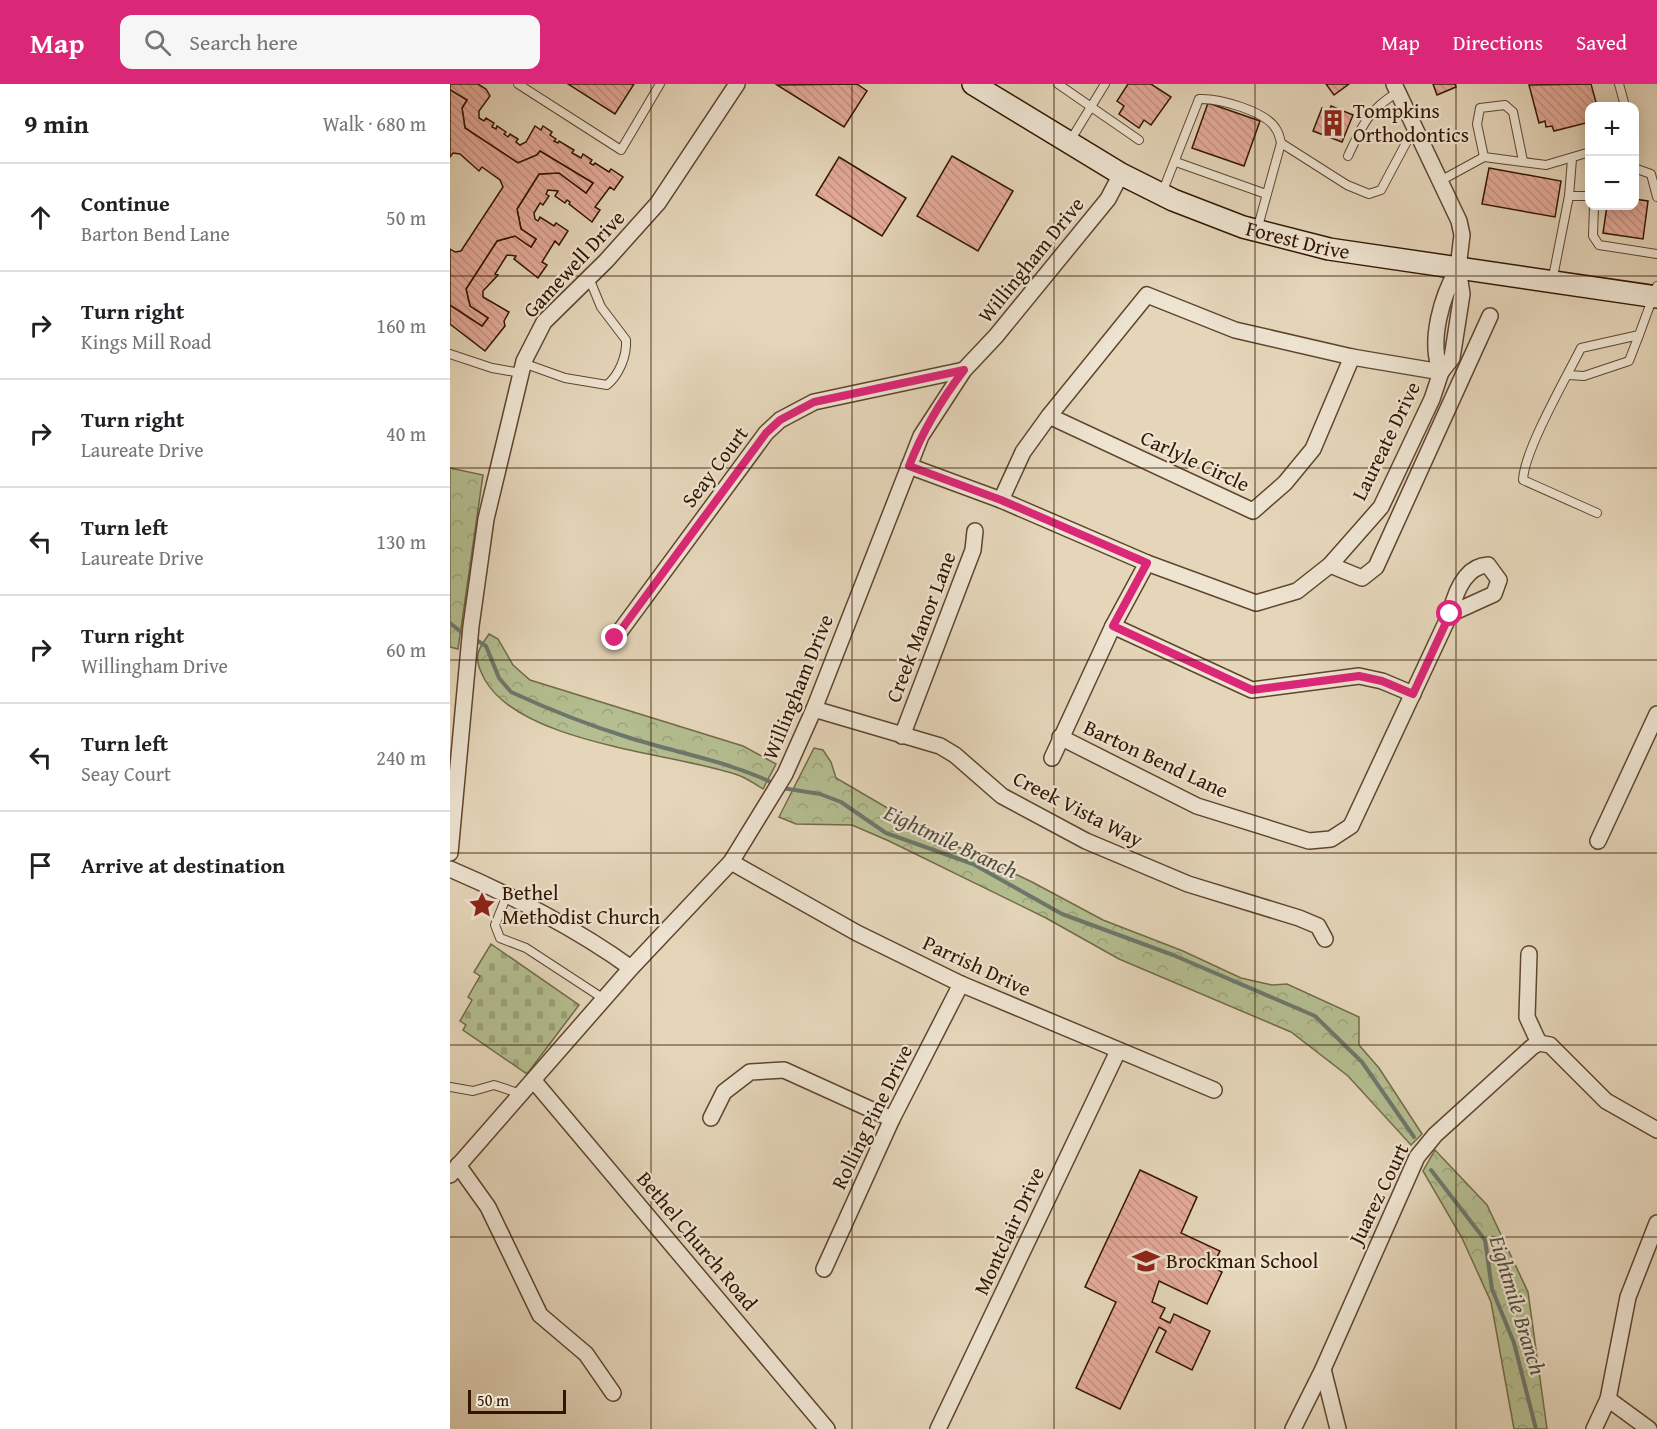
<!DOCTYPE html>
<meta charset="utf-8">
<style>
:root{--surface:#fff;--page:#f6f6f6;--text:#202124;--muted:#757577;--line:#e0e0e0;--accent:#db2777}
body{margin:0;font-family:"Gentium Book Plus",serif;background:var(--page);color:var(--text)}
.controls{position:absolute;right:18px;top:18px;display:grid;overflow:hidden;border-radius:12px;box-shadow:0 3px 15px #0003}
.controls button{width:54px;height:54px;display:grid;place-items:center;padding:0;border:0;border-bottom:2px solid var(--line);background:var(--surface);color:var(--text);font:30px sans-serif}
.scale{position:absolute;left:18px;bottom:15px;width:98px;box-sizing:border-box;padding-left:6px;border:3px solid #321500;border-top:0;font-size:16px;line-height:21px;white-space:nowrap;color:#321500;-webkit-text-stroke:4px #eee4d2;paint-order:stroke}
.stop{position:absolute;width:18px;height:18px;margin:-14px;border:4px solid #db2777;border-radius:50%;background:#fff}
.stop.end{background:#db2777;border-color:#fff;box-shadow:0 2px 6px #0008}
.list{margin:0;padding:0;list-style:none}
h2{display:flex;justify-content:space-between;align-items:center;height:78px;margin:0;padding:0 24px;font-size:26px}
h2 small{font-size:20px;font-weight:400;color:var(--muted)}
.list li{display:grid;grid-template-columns:39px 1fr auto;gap:18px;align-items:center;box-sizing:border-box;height:108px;padding:0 24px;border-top:2px solid var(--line)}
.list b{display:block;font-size:22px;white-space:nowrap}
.list p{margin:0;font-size:20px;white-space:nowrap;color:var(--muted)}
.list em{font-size:20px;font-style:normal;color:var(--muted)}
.icon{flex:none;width:33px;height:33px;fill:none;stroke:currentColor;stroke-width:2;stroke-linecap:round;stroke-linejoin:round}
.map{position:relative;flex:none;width:1207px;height:1345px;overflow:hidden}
header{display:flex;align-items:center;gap:36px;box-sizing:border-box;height:84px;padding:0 30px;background:var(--accent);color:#fff}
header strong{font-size:28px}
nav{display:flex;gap:33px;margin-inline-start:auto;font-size:21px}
.search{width:420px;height:54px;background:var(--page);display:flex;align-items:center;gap:15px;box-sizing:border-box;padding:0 21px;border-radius:12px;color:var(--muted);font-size:22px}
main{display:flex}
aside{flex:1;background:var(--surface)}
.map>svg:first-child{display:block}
.forest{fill:url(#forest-crowns);stroke:#736a48;stroke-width:1.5}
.cemetery{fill:url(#cemetery-stones);stroke:#736a48;stroke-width:1.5}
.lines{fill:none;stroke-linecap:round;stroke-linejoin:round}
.stream{stroke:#6e776c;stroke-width:4}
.building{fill:url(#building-back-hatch);stroke:#321500;stroke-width:1.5}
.lane-casing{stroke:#5f452e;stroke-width:10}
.street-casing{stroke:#5f452e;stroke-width:18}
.secondary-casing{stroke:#321500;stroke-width:24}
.lane{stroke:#eee4d2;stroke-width:8}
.street{stroke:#eee4d2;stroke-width:15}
.secondary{stroke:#eee4d2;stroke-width:21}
.route{stroke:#db2777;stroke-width:8}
.grid{fill:none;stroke:#321500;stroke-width:1.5;stroke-opacity:0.55}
.labels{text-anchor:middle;stroke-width:4.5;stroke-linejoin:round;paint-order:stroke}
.poi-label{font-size:21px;fill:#321500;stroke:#eee4d2;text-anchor:start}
.street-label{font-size:21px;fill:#321500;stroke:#eee4d2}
.water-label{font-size:22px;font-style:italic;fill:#554e3f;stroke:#eee4d2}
</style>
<header>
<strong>Map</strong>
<div class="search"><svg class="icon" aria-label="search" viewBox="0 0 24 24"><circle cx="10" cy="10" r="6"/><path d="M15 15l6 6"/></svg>Search here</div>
<nav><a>Map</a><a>Directions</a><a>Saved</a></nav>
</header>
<main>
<aside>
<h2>9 min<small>Walk · 680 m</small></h2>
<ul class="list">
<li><svg class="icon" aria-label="ahead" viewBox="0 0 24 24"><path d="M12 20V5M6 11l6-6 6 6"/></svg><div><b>Continue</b><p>Barton Bend Lane</p></div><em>50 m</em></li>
<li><svg class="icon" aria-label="right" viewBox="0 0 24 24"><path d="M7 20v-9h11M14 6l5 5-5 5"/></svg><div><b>Turn right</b><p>Kings Mill Road</p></div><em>160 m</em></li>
<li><svg class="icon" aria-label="right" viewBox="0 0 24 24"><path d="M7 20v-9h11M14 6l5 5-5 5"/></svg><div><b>Turn right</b><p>Laureate Drive</p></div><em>40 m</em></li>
<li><svg class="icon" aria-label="left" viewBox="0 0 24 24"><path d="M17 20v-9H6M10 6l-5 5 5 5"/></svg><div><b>Turn left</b><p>Laureate Drive</p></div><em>130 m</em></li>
<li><svg class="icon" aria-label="right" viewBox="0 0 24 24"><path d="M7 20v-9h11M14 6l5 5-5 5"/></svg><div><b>Turn right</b><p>Willingham Drive</p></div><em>60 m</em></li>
<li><svg class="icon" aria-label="left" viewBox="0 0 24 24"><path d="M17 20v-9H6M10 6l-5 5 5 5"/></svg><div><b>Turn left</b><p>Seay Court</p></div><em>240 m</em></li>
<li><svg class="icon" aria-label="arrive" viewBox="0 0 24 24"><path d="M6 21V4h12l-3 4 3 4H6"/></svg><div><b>Arrive at destination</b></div></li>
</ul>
</aside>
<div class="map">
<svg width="1207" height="1345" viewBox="0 0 1207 1345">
<defs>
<pattern id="forest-crowns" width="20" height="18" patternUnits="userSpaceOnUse" patternTransform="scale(1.5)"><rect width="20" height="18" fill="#b4be90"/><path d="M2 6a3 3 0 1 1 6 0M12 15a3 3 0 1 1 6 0" fill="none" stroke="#9ba27a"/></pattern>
<pattern id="cemetery-stones" width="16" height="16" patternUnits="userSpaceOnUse" patternTransform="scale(1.5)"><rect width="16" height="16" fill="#b4be90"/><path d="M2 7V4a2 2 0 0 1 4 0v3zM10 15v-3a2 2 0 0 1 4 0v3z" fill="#9ba27a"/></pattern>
<pattern id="building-back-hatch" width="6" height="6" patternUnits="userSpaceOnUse" patternTransform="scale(1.5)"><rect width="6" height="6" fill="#e5ab9a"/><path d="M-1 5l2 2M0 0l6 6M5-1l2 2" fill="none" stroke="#c59283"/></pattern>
</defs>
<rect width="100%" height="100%" fill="#e5d6ba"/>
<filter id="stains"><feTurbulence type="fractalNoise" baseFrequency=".00333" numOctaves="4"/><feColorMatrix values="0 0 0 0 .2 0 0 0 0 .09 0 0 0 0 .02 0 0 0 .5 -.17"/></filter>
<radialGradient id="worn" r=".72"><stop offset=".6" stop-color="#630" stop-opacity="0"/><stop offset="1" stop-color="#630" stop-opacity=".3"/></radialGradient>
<g class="forest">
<polygon points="0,384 33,391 8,565 0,563"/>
<path d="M39 550 48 555 63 581 80 596 293 662 326 680 313 705C304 699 295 693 285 690 220 669 71 659 35 596 31 588 26 579 28 570 29 563 36 555 39 550Z"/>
<polygon points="364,664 373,666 381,678 386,694 487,753 582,798 653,836 733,867 791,894 822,901 837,900 909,933 909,961 929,984 972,1050 961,1061 898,992 841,948 669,875 596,834 439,757 402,741 346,740 329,733"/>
<polygon points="985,1066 1037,1121 1078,1208 1097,1345 1064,1345 1041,1218 1012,1154 973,1087"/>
</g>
<polygon class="cemetery" points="41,860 129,921 77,990 13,946 16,941 10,937 22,916 18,913 30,892 24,888"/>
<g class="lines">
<g class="stream">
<polyline points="0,539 16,552"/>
<path d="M23 554 36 562 49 594 61 608C98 625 138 641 177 653 227 669 278 677 325 700"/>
<polyline points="332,704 370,710 391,718 436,749 523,780 612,830 723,871 865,932 912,978 964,1053"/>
<polyline points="981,1086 1035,1156 1042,1205 1064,1259 1086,1345"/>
</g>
</g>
<g class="building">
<polygon points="0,0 28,0 36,5 40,12 29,27 29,34 34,37 36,34 44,39 42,43 46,45 47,42 56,48 54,50 58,53 60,50 68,55 66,58 70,61 76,58 85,42 91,46 93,42 102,48 100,51 106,55 104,57 108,59 109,57 124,66 122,69 126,71 131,74 133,70 142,76 140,79 143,81 145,79 159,88 161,85 173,93 164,106 160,103 145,123 150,126 142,138 119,120 120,118 117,116 115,119 105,112 108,107 98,106 96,110 99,112 93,121 90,119 84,129 85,135 88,137 90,133 104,142 106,139 118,147 109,161 105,157 92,178 97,181 88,194 64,175 66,172 57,171 45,190 48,191 33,207 33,213 59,228 54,237 55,242 35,267 0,240 0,221 32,242 38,234 20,222 16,205 47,157 65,152 81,163 86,155 71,145 67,125 89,90 109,89 136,109 143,99 90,67 87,71 68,79 15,44 12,24 17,16 0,6"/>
<polygon points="118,0 184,0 165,30"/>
<polygon points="407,0 417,7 394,43 327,1"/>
<polygon points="678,0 701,0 721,13 701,41 694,36 689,44 669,30 674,22 667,17"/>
<polygon points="876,0 899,0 884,11"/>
<polygon points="983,0 1005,0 1006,3 987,11"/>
<polygon points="1141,0 1147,22 1140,22 1140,38 1104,47 1102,42 1096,43 1095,37 1089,39 1079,1"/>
<polygon points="0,6 17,16 12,24 15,44 68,79 87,71 90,67 143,99 136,109 109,89 89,90 67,125 71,145 86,155 81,163 65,152 47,157 16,205 20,222 38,234 32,242 0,221 0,165 5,168 11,167 53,103 50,96 32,83 29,87 10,70 3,69 0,73"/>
<polygon points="758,19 810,37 794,82 742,64"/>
<polygon points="881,22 903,31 892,58 863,47 872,24 879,27"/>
<polygon points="502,72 563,107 528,167 467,132"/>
<polygon points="389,73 456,114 432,152 366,111"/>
<polygon points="1039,84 1111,97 1105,133 1032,120"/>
<polygon points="1184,115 1198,117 1193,155 1153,149 1157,122 1184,122"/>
<polygon points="690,1086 747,1113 731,1149 770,1167 762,1183 772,1188 757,1220 709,1197 702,1218 715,1224 710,1234 720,1239 724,1230 760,1247 742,1286 706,1268 716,1247 709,1243 670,1325 626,1304 666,1218 635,1203"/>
</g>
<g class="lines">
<defs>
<g id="lane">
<polyline points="68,0 171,66 210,0"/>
<polyline points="608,0 689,56"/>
<polyline points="1169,0 1175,22"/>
<polyline points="620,57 655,0"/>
<path d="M898 72C912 42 918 26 948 8"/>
<polyline points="1034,73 1027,40 1030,24 1055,21 1063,28 1073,77"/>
<polyline points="726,78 816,110"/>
<polyline points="1184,84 1201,90 1207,113"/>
<polyline points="990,97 1034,73 1096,81 1140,68"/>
<path d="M712 109 749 15C768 14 816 27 826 45 829 49 830 55 831 59"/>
<polyline points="1119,112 1140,112"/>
<polyline points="1144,122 1143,152 1149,161 1207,170"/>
<polyline points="807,146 831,59 897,101 919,110 931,106 964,44"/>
<polyline points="1102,198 1119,112 1122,75"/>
<polyline points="0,270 42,284 71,289"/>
<path d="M73 279 115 294 157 301C169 291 177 272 176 256L151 223 139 194"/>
<polyline points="1118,291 1134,292 1179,277 1189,251"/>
<path d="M1147 429 1073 396C1074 367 1116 294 1131 264L1189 251 1207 202"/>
<polyline points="57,811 45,841 50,854 76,864 154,915"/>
<polyline points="0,1003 23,1007 44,1001 71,1010"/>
</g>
<g id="street">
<path d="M991 288C978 257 992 212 1008 184"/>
<polyline points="599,332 803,427 835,399 863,365 902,273"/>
<polyline points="459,382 551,416 697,479 806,519 847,507 880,481 931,423 982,315 991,288 1002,274 1012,210 1008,184 1012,151 1009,137 944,0"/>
<polyline points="551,416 573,368 599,332 697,211 785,246 902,273 991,288"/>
<polyline points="880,481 912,494 926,483 1040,232"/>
<polyline points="663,542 802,606 909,592 932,597 963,610"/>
<polyline points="165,554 316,349 330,336 364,318 514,286"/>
<polyline points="364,625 490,662 505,671 552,712 636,757 738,800 849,834 868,842 875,855"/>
<polyline points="452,652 523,466 525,447"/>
<path d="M610 653 747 722 859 757 881 755 901 742 1000 530 1044 510 1049 496 1038 481C1015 482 1005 509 1000 530"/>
<polyline points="602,674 663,542 697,479"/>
<polyline points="1148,757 1207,630"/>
<polyline points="0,769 21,542 36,435 74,277 94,238 156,177 208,119 287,0"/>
<polyline points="281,778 407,849 511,900 764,1006"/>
<path d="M0 785C59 810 129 846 181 884"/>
<polyline points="1079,870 1077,933 1089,959"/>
<polyline points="84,997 377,1345"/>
<polyline points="261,1034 274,1008 300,988 334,986 442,1035"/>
<polyline points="8,1081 38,1123 90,1231 136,1270 163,1309"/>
<polyline points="0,1091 181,884 281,778 335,690 364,625 471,352 514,286 546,252 658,115 671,90"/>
<polyline points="374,1185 442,1035 511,900"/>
<polyline points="873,1285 888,1345"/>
<polyline points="1158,1315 1199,1345"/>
<polyline points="488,1345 668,967"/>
<polyline points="843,1345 873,1285 967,1073 985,1051 1082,963 1089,959 1100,961 1156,1017 1207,1046"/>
<polyline points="1144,1345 1158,1315 1178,1213 1207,1139"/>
</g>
<g id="secondary">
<path id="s1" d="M523 0 671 90 723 116 793 143 879 165 1207 213"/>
</g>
</defs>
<use href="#lane" class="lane-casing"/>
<use href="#street" class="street-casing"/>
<use href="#secondary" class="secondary-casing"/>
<use href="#lane" class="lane"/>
<use href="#street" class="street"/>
<use href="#secondary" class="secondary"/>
</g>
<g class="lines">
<path class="route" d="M165 554 316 349 330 336 364 318 514 286C491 316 473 346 459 382L551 416 697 479 663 542 802 606 909 592 932 597 963 610 1000 530"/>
</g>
<path class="grid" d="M201 0V1345M402 0V1345M604 0V1345M805 0V1345M1006 0V1345M0 192H1207M0 384H1207M0 576H1207M0 769H1207M0 961H1207M0 1153H1207"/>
<defs>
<symbol id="building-bare" viewBox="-9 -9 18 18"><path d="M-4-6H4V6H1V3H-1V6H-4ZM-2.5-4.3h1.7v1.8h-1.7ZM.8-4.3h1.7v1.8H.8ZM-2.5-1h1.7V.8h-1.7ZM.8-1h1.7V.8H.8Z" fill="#8f2418" stroke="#eee4d2" stroke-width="2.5" paint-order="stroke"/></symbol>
<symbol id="sight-bare" viewBox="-9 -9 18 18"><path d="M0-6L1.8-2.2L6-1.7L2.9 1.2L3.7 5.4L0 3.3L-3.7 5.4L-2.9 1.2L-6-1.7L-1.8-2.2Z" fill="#8f2418" stroke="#eee4d2" stroke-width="2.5" paint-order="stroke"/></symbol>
<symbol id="school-bare" viewBox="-9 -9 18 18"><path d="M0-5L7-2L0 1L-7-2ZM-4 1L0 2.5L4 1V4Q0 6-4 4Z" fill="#8f2418" stroke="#eee4d2" stroke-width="2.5" paint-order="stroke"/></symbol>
</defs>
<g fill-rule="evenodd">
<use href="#building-bare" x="864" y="20" width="38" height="38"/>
<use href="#sight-bare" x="13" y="802" width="38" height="38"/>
<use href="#school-bare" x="677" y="1158" width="38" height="38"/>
</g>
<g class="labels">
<g class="poi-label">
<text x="903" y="34">Tompkins<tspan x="903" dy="24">Orthodontics</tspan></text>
<text x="52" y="816">Bethel<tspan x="52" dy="24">Methodist Church</tspan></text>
<text x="716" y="1184">Brockman School</text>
</g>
<g class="street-label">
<text dy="7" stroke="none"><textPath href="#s1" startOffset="363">Forest Drive</textPath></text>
<text transform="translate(581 176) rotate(-51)" y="7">Willingham Drive</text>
<text transform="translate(124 180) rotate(-47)" y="7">Gamewell Drive</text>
<text transform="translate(936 357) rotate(-64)" y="7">Laureate Drive</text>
<text transform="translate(745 377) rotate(25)" y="7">Carlyle Circle</text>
<text transform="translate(265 383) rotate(-53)" y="7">Seay Court</text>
<text transform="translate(471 543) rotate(-69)" y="7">Creek Manor Lane</text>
<text transform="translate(348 603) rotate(-68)" y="7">Willingham Drive</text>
<text transform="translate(706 675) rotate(25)" y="7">Barton Bend Lane</text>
<text transform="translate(628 725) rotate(27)" y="7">Creek Vista Way</text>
<text transform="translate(527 882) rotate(25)" y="7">Parrish Drive</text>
<text transform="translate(422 1033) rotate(-64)" y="7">Rolling Pine Drive</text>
<text transform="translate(929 1110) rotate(-64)" y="7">Juarez Court</text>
<text transform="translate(559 1147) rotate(-65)" y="7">Montclair Drive</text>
<text transform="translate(247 1157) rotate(50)" y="7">Bethel Church Road</text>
</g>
<g class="water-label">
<text transform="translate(501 757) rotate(25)" y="8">Eightmile Branch</text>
<text transform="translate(1068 1221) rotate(73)" y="8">Eightmile Branch</text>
</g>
</g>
<rect width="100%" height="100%" filter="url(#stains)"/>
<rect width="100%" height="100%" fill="url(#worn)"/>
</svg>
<div class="controls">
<button>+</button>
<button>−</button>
</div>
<div class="scale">50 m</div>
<div class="stop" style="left:1000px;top:530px"></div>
<div class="stop end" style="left:165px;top:554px"></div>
</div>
</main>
